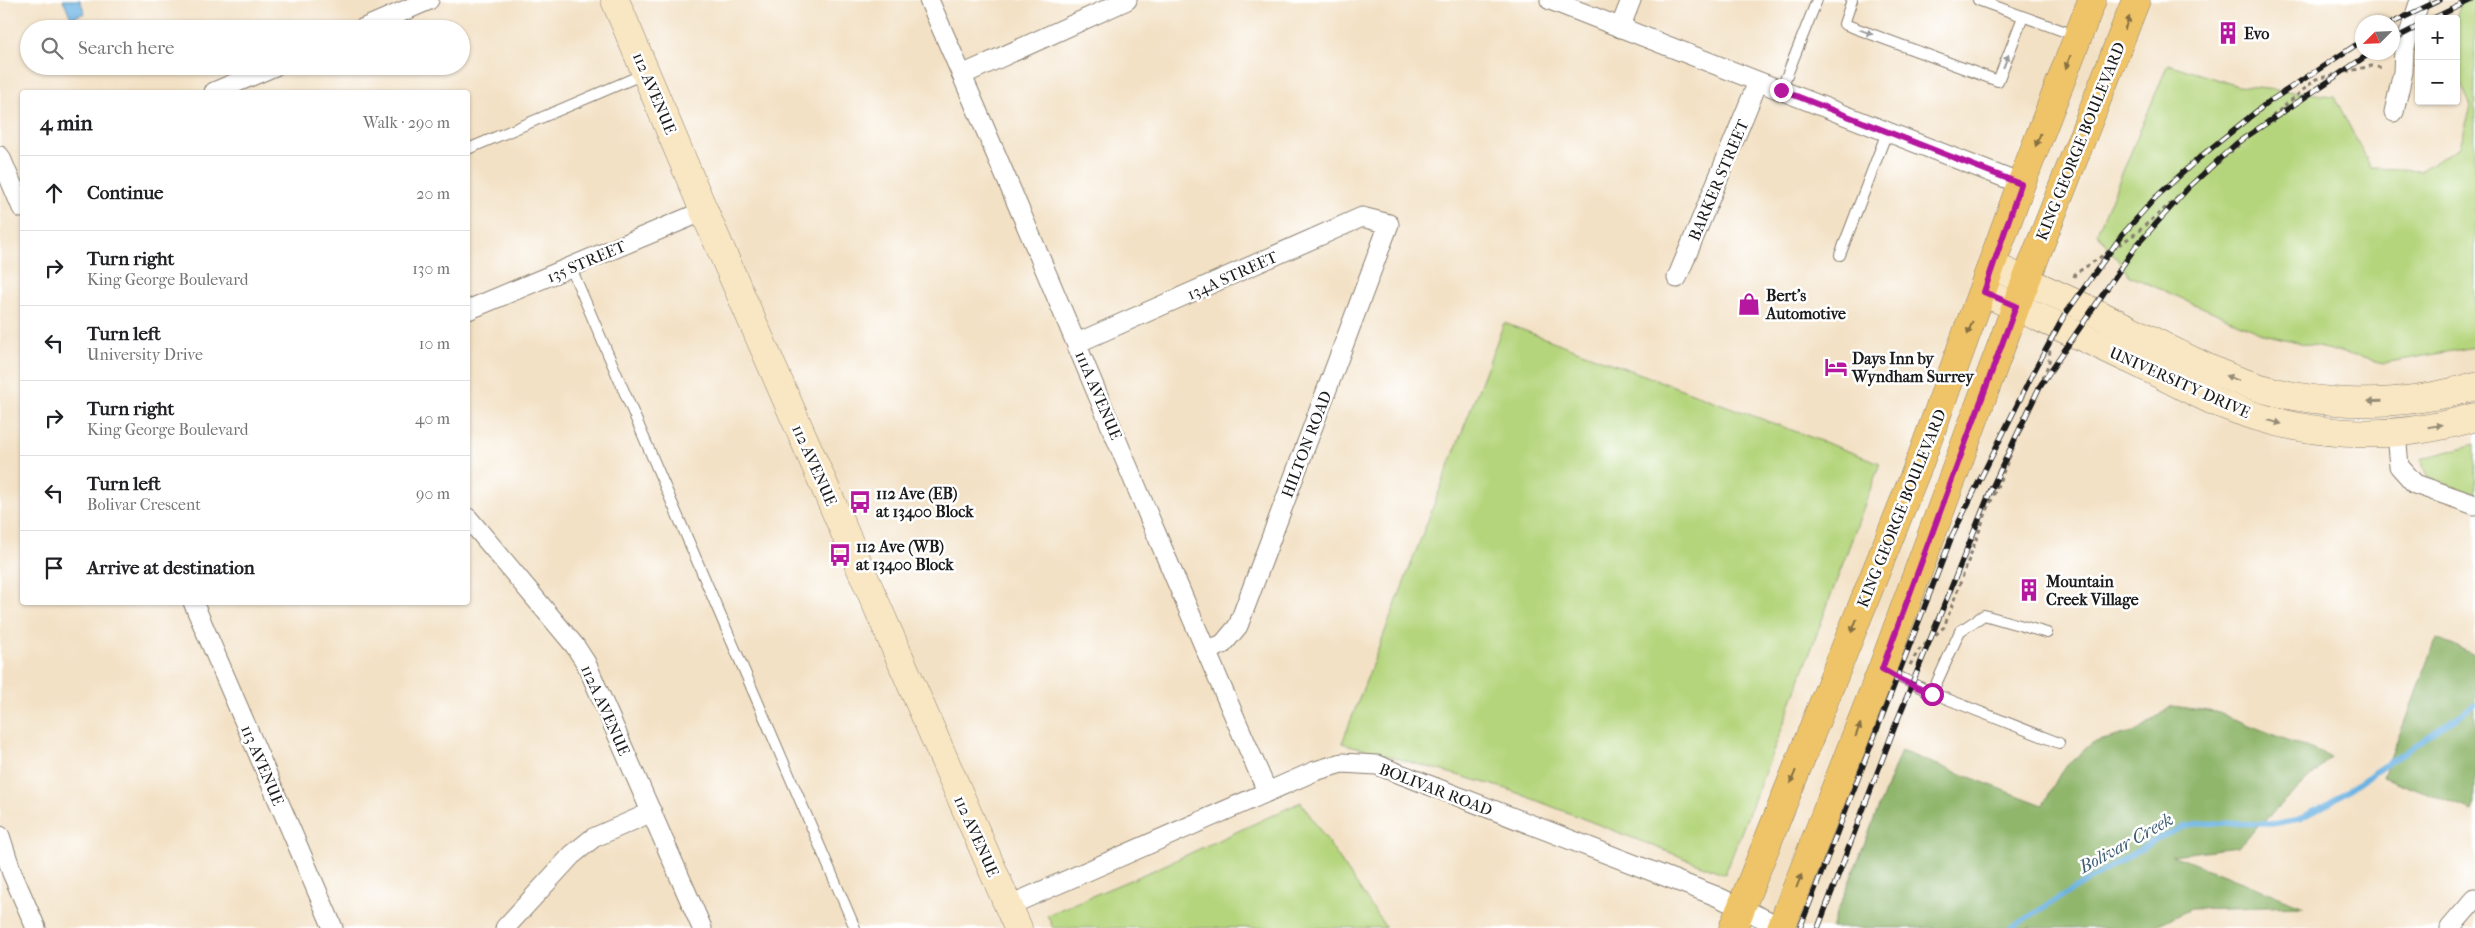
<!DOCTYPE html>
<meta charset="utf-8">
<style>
:root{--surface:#fff;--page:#f2f2f2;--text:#202124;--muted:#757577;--line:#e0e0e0}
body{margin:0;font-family:"IM FELL French Canon",serif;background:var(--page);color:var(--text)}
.controls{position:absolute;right:15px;top:15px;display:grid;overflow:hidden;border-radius:5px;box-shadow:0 1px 4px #0004}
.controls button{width:45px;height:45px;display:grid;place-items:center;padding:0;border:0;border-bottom:1px solid var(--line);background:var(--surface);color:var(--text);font:25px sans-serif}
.compass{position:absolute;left:2355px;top:15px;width:45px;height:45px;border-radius:50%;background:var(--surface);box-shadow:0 1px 4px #0004;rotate:246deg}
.stop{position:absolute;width:15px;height:15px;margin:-11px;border:4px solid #b5179e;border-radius:50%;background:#fff}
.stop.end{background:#b5179e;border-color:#fff;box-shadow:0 1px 5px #0008}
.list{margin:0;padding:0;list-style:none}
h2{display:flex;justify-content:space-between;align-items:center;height:65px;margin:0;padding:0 20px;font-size:21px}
h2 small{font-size:16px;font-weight:400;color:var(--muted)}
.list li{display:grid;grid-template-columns:32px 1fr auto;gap:15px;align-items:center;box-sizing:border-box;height:75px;padding:0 20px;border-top:1px solid var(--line)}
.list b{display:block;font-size:19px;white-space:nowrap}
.list p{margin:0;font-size:16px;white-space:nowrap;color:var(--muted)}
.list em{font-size:16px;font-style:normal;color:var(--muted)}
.icon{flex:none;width:28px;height:28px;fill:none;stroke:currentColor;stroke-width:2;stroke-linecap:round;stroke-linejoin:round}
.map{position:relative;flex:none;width:2475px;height:928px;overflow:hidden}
.search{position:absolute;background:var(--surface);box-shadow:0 1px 4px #0004;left:20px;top:20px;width:450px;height:55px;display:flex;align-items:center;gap:12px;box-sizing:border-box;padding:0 18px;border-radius:28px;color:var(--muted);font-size:19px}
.panel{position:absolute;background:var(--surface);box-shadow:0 1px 4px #0004;left:20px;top:90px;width:450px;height:515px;border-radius:5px}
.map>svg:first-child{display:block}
.green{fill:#b5d57d;stroke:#68784c}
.forest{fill:#90b66c;stroke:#566944}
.water{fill:#6bb2e2;stroke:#44677f}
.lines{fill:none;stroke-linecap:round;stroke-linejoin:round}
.stream{stroke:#6bb2e2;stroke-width:5.5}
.service-casing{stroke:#887e70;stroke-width:12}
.minor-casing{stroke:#887e70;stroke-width:21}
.secondary-casing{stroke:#887e70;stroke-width:29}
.primary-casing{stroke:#887e70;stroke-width:29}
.path{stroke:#887e70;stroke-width:3;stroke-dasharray:4 4;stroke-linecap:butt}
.service{stroke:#fff;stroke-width:10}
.minor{stroke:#fff;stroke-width:19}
.secondary{stroke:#f9e7c3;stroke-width:28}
.primary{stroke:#efc469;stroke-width:28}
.rail-casing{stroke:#1c1c1c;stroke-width:5.5}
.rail{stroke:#fff;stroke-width:4;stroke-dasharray:11;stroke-linecap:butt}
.oneway{fill:#867042}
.oneway2{fill:#999}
.oneway3{fill:#968c78}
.route{stroke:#b5179e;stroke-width:6}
.labels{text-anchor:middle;stroke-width:5;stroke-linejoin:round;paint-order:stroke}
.poi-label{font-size:16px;font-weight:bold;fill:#1c1c1c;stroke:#fff;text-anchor:start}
.street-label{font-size:16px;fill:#1c1c1c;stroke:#fff}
.water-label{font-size:18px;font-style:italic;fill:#406075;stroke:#fff}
</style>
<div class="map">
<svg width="2475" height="928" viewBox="0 0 2475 928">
<rect width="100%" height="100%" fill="#fff"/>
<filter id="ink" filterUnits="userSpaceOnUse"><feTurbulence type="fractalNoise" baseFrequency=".02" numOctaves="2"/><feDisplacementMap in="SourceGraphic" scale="10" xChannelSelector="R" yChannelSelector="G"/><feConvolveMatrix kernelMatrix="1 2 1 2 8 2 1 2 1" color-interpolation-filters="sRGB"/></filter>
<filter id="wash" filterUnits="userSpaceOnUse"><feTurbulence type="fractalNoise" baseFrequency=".0096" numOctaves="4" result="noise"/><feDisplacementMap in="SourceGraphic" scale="20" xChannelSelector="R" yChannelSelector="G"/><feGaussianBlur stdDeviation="1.12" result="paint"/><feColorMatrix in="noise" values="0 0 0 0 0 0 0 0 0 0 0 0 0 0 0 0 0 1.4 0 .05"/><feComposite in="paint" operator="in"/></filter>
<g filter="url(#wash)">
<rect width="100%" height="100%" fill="#f3e1c5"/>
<g class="green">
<polygon points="2461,0 2475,0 2475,347 2384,363 2264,334 2130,276 2097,233 2168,64 2238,86 2334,96 2371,168 2421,170 2460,147 2471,106 2456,73 2456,19"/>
<polygon points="1504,323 1880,463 1784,723 1725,874 1507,789 1342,743"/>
<polygon points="2475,444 2475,495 2429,477 2420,459"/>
<polygon points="1301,802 1386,928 1053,928 1047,915 1156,869"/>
</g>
<g class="forest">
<polygon points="2437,638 2475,655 2475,803 2472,811 2383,777"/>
<polygon points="2172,706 2216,712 2331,757 2237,847 2172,855 2304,906 2191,909 2150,928 1831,928 1901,751 2043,805 2062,770 2092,743 2136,731"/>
</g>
<polygon class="water" points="63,0 80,0 85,13 71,18"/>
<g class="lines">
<polyline class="stream" points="2010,928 2157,839 2183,827 2208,823 2272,824 2299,819 2329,803 2475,705"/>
</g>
</g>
<g filter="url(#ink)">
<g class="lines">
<defs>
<g id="service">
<polyline points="1852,0 1844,24 1998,81 2023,17"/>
<polyline points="1978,0 2077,36"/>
<polyline points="1781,90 1817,0"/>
<polyline points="468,149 646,73"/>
<polyline points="1840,255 1887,132"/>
<polyline points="571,268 855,928"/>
<polyline points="1883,669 1932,693 2059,743"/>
<polyline points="1932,693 1960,631 1984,615 2047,633"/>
</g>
<g id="minor">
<path d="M929 0C1045 262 1151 529 1267 791"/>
<polyline points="1550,0 2021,184"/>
<polyline points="1620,28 1631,0"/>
<polyline points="362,29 429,0"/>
<polyline points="962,75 1127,0"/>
<polyline points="214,92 275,66"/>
<polyline points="2394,112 2403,72 2404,50 2420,0"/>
<polyline points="0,156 22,208"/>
<polyline points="1677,278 1758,82"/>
<polyline points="468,310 704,211"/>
<polyline points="1077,343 1362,217 1389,224 1238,626 1223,644 1206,651"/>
<polyline points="2396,434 2399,466 2415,484 2475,505"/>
<polyline points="468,518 575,646 586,663 702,928"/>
<polyline points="193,602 333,928"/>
<polyline points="0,836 12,873 36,928"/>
<polyline points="1008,906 1315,771 1342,763 1377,765 1716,896 1781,927"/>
<polyline points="505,928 572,855 593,838 652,812"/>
<polyline points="2450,928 2475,899"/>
</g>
<g id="secondary">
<polyline points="615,0 704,211 1018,928"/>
<path d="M1993 266C2038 286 2083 306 2127 328 2160 344 2192 362 2226 376 2304 408 2395 410 2475 386"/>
<path d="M1983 292C2034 315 2085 338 2135 362 2162 375 2189 390 2216 402 2302 437 2386 444 2475 417"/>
</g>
<g id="primary">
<polyline points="1733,928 1919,464 2021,184 2092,0"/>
<polyline points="1781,928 1882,669 2016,306 2136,0"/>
</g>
</defs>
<use href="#service" class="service-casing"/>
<use href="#minor" class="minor-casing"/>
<use href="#secondary" class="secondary-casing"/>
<use href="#primary" class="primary-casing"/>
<g class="path">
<polyline points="2074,277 2075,274 2135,234 2316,79 2371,66 2384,68"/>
<polyline points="1910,665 1919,650 1944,627 1984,518 2049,363 2050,348"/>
</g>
<use href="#service" class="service"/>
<use href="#minor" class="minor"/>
<use href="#secondary" class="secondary"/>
<use href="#primary" class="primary"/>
<defs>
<g id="rail">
<polyline points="2432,19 2471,0"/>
<polyline points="2392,23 2440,0"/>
<polyline points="2392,40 2419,26"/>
<polyline points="1800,928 1952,536 2032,375 2064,316 2122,235 2155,198 2199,158 2267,103 2362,41"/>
<polyline points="1818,928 1895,726 1990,492 2040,386 2136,246 2189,187 2237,143 2372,52"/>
</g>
</defs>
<use href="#rail" class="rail-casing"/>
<use href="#rail" class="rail"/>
</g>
<defs><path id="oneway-solid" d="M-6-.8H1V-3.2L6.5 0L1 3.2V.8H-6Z" transform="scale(1.25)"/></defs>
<g class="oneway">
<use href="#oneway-solid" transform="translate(2127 23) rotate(-68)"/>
<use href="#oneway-solid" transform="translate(2068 62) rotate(111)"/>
<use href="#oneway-solid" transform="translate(2038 140) rotate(111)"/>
<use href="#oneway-solid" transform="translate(1970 328) rotate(110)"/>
<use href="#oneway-solid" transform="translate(1854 626) rotate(112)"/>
<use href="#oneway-solid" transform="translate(1858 730) rotate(-69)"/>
<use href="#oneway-solid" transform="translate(1793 777) rotate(112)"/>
<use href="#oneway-solid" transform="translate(1799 881) rotate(-69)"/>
</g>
<g class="oneway2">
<use href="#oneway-solid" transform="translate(1866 32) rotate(20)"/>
<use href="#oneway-solid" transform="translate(2006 61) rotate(-69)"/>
</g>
<g class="oneway3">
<use href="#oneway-solid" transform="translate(2232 378) rotate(-160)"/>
<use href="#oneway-solid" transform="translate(2375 401) rotate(179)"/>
<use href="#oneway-solid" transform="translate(2275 422) rotate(16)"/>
<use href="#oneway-solid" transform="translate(2435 426) rotate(-10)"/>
</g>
</g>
<g class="lines" filter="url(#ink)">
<polyline class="route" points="1781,90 2021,184 1984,292 2016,306 1882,669 1903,681 1932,694"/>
</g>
<defs>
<symbol id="building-bare" viewBox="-9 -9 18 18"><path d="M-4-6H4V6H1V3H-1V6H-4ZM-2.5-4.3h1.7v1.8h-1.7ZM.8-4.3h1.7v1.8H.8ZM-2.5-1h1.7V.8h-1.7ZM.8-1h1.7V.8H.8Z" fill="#b5179e" stroke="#fff" stroke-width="2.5" paint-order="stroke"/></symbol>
<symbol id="shop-bare" viewBox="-9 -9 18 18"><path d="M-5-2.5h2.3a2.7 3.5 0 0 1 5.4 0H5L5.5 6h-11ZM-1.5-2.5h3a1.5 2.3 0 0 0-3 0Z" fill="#b5179e" stroke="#fff" stroke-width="2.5" paint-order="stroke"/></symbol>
<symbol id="hotel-bare" viewBox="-9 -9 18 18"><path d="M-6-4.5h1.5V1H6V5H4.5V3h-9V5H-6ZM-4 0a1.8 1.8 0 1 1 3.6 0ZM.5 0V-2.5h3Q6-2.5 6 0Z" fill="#b5179e" stroke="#fff" stroke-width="2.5" paint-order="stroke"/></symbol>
<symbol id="bus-bare" viewBox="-9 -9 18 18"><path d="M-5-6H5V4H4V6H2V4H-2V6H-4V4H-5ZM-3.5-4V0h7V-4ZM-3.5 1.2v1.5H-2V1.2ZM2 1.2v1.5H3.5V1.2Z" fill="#b5179e" stroke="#fff" stroke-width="2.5" paint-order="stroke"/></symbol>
</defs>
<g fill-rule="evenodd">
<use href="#building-bare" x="2212" y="17" width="32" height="32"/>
<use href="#shop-bare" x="1733" y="288" width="32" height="32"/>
<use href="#hotel-bare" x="1820" y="351" width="32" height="32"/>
<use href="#bus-bare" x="844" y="486" width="32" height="32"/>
<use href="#bus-bare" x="824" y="539" width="32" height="32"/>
<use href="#building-bare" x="2013" y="574" width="32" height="32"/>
</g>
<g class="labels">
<g class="poi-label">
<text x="2244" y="39">Evo</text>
<text x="1766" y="301">Bert's<tspan x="1766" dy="18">Automotive</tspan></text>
<text x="1852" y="364">Days Inn by<tspan x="1852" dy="18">Wyndham Surrey</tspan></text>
<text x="876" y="499">112 Ave (EB)<tspan x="876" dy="18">at 13400 Block</tspan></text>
<text x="856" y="552">112 Ave (WB)<tspan x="856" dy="18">at 13400 Block</tspan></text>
<text x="2046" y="587">Mountain<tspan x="2046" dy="18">Creek Village</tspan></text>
</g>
<g class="street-label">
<text transform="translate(655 93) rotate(67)" y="6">112 AVENUE</text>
<text transform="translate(2080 141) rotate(-68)" y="6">KING GEORGE BOULEVARD</text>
<text transform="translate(1718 180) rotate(-67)" y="6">BARKER STREET</text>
<text transform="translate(586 261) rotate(-23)" y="6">135 STREET</text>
<text transform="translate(1232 275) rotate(-24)" y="6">134A STREET</text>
<text transform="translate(2180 382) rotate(24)" y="6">UNIVERSITY DRIVE</text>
<text transform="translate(1099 395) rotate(67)" y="6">111A AVENUE</text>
<text transform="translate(1306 444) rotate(-69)" y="6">HILTON ROAD</text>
<text transform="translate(815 465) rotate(66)" y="6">112 AVENUE</text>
<text transform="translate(1901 508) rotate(-68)" y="6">KING GEORGE BOULEVARD</text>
<text transform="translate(606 710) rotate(66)" y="6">112A AVENUE</text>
<text transform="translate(263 765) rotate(67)" y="6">113 AVENUE</text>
<text transform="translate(1436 789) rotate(21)" y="6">BOLIVAR ROAD</text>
<text transform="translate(977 836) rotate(66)" y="6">112 AVENUE</text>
</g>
<g class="water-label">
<text transform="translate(2126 843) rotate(-29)" y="6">Bolivar Creek</text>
</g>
</g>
</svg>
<div class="controls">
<button>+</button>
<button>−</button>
</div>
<svg class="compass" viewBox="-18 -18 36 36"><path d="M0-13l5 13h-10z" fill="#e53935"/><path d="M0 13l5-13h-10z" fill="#757577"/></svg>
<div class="stop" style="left:1932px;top:694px"></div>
<div class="stop end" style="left:1781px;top:90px"></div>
<div class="search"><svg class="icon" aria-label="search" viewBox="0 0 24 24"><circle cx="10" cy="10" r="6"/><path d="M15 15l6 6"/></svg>Search here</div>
<section class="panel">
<h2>4 min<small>Walk · 290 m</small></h2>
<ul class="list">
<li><svg class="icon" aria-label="ahead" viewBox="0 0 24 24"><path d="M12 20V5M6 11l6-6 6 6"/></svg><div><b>Continue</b></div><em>20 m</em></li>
<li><svg class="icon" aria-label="right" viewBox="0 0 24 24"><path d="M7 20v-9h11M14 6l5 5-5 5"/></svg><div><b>Turn right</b><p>King George Boulevard</p></div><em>130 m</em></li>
<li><svg class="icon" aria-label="left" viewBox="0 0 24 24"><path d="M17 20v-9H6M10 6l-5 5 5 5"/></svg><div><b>Turn left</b><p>University Drive</p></div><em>10 m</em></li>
<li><svg class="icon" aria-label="right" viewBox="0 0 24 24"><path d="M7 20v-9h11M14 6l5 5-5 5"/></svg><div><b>Turn right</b><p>King George Boulevard</p></div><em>40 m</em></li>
<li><svg class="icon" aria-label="left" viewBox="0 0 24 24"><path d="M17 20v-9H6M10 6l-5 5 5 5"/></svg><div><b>Turn left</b><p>Bolivar Crescent</p></div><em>90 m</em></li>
<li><svg class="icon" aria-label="arrive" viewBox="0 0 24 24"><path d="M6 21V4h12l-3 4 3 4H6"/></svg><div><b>Arrive at destination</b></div></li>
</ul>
</section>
</div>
